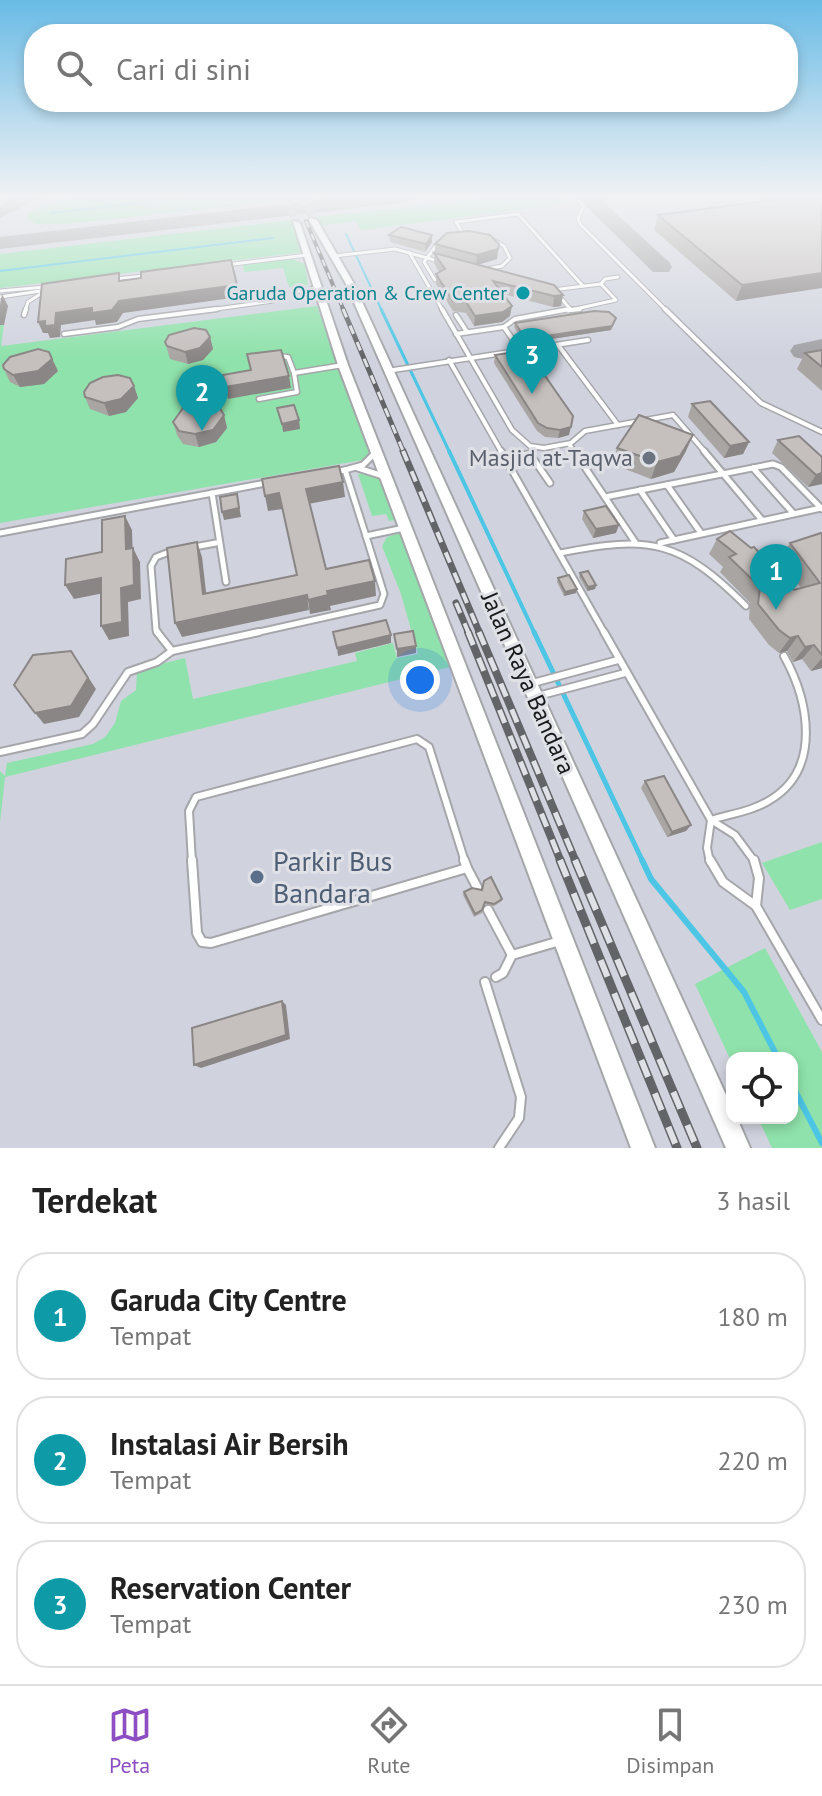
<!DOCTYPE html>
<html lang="id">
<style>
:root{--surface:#fff;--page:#f2f2f2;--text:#222;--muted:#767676;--line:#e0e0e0;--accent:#8e4ec3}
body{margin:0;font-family:"PT Sans",sans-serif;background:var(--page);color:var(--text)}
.controls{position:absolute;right:24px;bottom:24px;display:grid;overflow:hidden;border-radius:16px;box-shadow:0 4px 12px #0003}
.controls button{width:72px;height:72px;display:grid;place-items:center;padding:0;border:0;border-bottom:2px solid var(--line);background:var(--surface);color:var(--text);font:40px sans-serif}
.you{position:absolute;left:420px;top:680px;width:28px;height:28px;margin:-20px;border:6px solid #fff;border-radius:50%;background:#1a73e8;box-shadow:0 0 0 12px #1a73e833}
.badge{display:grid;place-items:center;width:52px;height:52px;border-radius:50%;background:var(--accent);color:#fff;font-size:26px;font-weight:700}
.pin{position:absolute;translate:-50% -66px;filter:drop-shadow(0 2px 4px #0008)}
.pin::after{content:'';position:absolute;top:42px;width:28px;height:24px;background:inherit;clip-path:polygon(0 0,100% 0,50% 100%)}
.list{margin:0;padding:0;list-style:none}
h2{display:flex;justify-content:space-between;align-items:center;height:104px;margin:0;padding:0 32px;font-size:34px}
h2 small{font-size:26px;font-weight:400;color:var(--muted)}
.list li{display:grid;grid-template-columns:52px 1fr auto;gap:24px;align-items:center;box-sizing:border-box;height:128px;margin:0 16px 16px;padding:0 16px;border:2px solid var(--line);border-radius:32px}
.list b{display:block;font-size:30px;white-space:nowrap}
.list p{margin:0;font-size:26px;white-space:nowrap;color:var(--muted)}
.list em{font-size:26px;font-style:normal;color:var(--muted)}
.icon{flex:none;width:44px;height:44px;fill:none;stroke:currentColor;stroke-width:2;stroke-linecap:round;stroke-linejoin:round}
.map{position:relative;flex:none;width:822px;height:1148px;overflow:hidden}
.search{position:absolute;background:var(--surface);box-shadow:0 4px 12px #0003;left:24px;right:24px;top:24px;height:88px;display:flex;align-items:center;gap:20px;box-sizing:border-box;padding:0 28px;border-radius:32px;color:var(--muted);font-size:30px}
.sheet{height:536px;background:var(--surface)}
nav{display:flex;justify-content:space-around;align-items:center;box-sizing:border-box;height:112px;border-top:2px solid var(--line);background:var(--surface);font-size:22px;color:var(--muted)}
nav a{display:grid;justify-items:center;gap:4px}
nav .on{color:var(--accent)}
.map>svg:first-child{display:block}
.built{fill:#d0d3de;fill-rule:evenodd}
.green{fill:#8fe2ab}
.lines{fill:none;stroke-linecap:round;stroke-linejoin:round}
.stream-far4{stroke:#4cc6e4;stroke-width:2}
.stream-far3{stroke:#4cc6e4;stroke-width:3}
.stream-far2{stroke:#4cc6e4;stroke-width:4}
.stream-far1{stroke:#4cc6e4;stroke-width:5}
.stream{stroke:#4cc6e4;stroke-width:6}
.taxiway{fill:#a2a2a6;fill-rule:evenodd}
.tertiary-tunnel{stroke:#b8b9bd;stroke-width:8;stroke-dasharray:8 4;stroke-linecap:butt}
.service-far4-casing{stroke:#a5a6aa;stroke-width:5}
.service-far3-casing{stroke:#a5a6aa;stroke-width:7}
.service-far2-casing{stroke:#a5a6aa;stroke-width:9}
.service-far1-casing{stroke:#a5a6aa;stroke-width:10}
.service-casing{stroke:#a5a6aa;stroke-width:12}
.tertiary-casing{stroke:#a5a6aa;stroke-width:4}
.service-far4{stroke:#fff;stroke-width:3}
.service-far3{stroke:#fff;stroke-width:4}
.service-far2{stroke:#fff;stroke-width:5}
.service-far1{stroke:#fff;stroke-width:6}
.service{stroke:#fff;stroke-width:8}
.tertiary{fill:#fff;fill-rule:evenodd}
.rail-far4-casing{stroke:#636467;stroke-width:4}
.rail-far3-casing{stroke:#636467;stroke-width:5}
.rail-far2-casing{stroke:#636467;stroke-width:7}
.rail-far1-casing{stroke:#636467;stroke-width:8}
.rail-casing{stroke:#636467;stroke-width:9}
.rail-far4{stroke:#e0e1e6;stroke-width:2;stroke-dasharray:7;stroke-linecap:butt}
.rail-far3{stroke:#e0e1e6;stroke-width:3;stroke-dasharray:9;stroke-linecap:butt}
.rail-far2{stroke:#e0e1e6;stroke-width:4;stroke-dasharray:11;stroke-linecap:butt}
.rail-far1{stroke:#e0e1e6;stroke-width:5;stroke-dasharray:14;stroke-linecap:butt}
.rail{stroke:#e0e1e6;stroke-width:6;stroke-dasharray:18;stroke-linecap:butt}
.wall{fill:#a9a5a3}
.shaded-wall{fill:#8a8685}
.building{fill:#c5c0be;stroke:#8a8685;stroke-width:2}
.culture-dot{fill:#0f9aa8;stroke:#e0e1e6;stroke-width:3}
.worship-dot{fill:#6b7280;stroke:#e0e1e6;stroke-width:3}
.service-dot{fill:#5c6f8a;stroke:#e0e1e6;stroke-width:3}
.labels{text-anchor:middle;stroke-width:6;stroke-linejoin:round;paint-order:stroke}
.far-culture-label{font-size:20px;fill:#0d838f;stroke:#e0e1e6;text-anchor:end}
.worship-label{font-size:24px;fill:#5b616d;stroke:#e0e1e6;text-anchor:end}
.street-label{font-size:24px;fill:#19191b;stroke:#e0e1e6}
.near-service-label{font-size:28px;fill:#4e5e75;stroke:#e0e1e6;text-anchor:start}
</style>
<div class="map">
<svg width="822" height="1148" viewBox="0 0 822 1148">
<rect width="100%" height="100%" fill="#e0e1e6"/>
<path class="built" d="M0 196H822V1148H0ZM732 1058H792V1118H732Z"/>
<g class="green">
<path d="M104 196H281L283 201 65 224H35L27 217C40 198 82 199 104 196Z"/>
<polygon points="511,196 549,196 572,203 361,230 356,221 319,226 315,217"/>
<polygon points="292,220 305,252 0,288 0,254"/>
<polygon points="292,259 305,264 308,285 289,287 283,268 244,272 243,265"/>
<polygon points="317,306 370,453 363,460 0,523 0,325 4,325 1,346"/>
<polygon points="365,473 380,476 395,520 389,521 386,514 372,516 358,474"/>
<polygon points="401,533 450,667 5,777 0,823 0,771 5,776 7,763 93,744 105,737 115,723 121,701 136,690 137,670 185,658 193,699 357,661 355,653 393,643 397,658 418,654 401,594 382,546 387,537"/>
<polygon points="822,842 822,899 790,910 762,863"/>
<polygon points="765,948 822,1052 822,1148 772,1148 758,1118 792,1118 792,1058 732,1058 732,1063 695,984"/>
</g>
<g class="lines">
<g class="stream-far4">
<polyline points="51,213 198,196"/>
<polyline points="346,234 382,311"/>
<polyline points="0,271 273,238"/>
</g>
<polyline class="stream-far3" points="381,309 450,453"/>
<polyline class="stream-far2" points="449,451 535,634"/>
<polyline class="stream-far1" points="534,632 643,862"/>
<g class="stream">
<polyline points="642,860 651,879 744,992 778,1058"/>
<polyline points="792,1085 822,1143"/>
</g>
<g class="taxiway">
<polygon points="18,196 43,196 0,218 0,205"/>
<polygon points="356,196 418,196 409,202 0,249 0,237"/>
<polygon points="576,196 597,196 669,262 672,267 669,272 653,272"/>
<polygon points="822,339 822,355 803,359 794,357 790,351 794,345"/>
</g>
<g class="tertiary-tunnel">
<polyline points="303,197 313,220"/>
<polyline points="286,198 296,223"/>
</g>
<defs>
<g id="service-far4">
<polyline points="574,196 584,206 578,218 580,224 667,311"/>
<polyline points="464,235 456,222 518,214 583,286"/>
<polyline points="409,252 443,311"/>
<polyline points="334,256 395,249 438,261"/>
<polyline points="226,265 307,255"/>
<polyline points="487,269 502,266 510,258 504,246 495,241"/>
<polyline points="115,279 145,276"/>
<polyline points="435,280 424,262 439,242"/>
<polyline points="601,284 605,279 618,277"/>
<polyline points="552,290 601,284 616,300 571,310"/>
<polyline points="0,291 45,287"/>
<polyline points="293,292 316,288"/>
<polyline points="0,297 47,290"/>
<polyline points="560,297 571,310 568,311"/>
<polyline points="25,311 28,302 42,293"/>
<polyline points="202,311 273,301 275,294 284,293"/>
</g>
<g id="service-far3">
<polyline points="442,309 512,430 530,446 544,448 571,443 585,431 673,415 706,453"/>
<polyline points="665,309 761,403 822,432"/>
<polyline points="571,310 580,309"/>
<polyline points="24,315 26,309"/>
<polyline points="456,315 467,332"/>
<polyline points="64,334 118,327 138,319 217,309"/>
<polyline points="456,334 504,327"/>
<polyline points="558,345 618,425"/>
<polyline points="520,350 504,327 515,319 570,309"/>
<polyline points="277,356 288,357 294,373 343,365"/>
<polyline points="449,360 502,453"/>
<polyline points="387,371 588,340"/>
<polyline points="259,399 297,392 294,373"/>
<polyline points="569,444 575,453"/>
</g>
<g id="service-far2">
<polyline points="501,451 605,634"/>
<polyline points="574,451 635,542"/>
<polyline points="704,451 762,520"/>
<polyline points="504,457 530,454 550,483"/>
<polyline points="358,468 383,476"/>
<polyline points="753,468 793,513"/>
<polyline points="345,470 363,465 375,453"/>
<polyline points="335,472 345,470 366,536 404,528"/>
<polyline points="667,485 701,533"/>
<polyline points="640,490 674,540"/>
<polyline points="212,493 226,582"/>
<polyline points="605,497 773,464 781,467 822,509"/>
<polyline points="0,533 266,483"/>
<polyline points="660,543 821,508"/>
<polyline points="194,547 216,543"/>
<path d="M560 553C650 535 680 540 746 606"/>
<polyline points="159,634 156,630 151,566 156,557 172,551"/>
<polyline points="250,634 380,605 384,594 366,536"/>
</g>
<g id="service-far1">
<polyline points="157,632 172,651"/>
<polyline points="604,632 711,820 735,835 755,862"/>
<polyline points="533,683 618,660"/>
<polyline points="538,696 625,673"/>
<polyline points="0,752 82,734 93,724 128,672 157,662 172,651 259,632"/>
<path d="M711 820C730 814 753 811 770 800 822 769 809 701 784 656"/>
<polyline points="192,862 189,811 196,797 417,739 429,747 465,862"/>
<polyline points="710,862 707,848 711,820"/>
</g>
<g id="service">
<polyline points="192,860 197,933 202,942 211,943 467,868 464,860"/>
<polyline points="710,860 723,882 756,906"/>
<polyline points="754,860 759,878 756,906 822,1020"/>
<polyline points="467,868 477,887"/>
<polyline points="488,910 512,955"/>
<polyline points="496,977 503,973 512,955 560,941"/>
<polyline points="485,982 521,1097 519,1118 499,1148"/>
</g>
<g id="tertiary">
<polygon points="281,196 289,196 290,198 286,200"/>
<polygon points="298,196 306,196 307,197 303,199"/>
<polygon points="310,218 317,220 353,282 732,1108 732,1118 737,1118 750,1148 726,1148 345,282 309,220"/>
<polygon points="293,221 300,223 348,365 655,1148 631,1148 338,365"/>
</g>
</defs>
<use href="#service-far4" class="service-far4-casing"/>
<use href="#service-far3" class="service-far3-casing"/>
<use href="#service-far2" class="service-far2-casing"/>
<use href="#service-far1" class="service-far1-casing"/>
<use href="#service" class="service-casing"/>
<use href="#tertiary" class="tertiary-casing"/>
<use href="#service-far4" class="service-far4"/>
<use href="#service-far3" class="service-far3"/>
<use href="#service-far2" class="service-far2"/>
<use href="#service-far1" class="service-far1"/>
<use href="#service" class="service"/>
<use href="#tertiary" class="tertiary"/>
<defs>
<polyline id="rail-far4" points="306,221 344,311"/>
<polyline id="rail-far3" points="343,309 404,453"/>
<g id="rail-far2">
<polyline points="403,451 480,634"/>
<polyline points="456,603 469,634"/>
</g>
<g id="rail-far1">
<polyline points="468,632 561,862"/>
<polyline points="479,632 576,862"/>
</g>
<g id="rail">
<polyline points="560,860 677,1148"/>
<polyline points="575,860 697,1148"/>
</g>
</defs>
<use href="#rail-far4" class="rail-far4-casing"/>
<use href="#rail-far3" class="rail-far3-casing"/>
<use href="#rail-far2" class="rail-far2-casing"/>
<use href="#rail-far1" class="rail-far1-casing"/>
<use href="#rail" class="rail-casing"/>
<use href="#rail-far4" class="rail-far4"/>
<use href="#rail-far3" class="rail-far3"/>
<use href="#rail-far2" class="rail-far2"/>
<use href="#rail-far1" class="rail-far1"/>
<use href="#rail" class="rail"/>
</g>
<g class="wall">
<polygon points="805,196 736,301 654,230 658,215"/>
<polygon points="389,235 432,235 432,242 425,252 390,242"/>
<polygon points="435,244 497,259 478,265 563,295 561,306 553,307 503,294 510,316 502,322 474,326 466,313 453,311 436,284 436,274 439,272 434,263"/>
<polygon points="616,318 611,330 525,343 514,327 515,323"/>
<polygon points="210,337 213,349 203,360 188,364 170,359 165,342"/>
<polygon points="822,350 822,391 797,369 805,353"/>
<polygon points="49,352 58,371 44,384 20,387 10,382 4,369"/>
<polygon points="495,355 569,435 558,438 545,437 537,431 494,363"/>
<polygon points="134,386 138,398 126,412 109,416 90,409 85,397"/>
<polygon points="692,404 749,442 743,454 724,458 688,417"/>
<polygon points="224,415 227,428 216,442 199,447 183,444 177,435 173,422"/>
<polygon points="778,440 822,457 822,484 808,487 772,453"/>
<polygon points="617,448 686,451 674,472 651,479 612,464"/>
<polygon points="584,511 616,533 593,538 582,519"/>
<polygon points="822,534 822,668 811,671 802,659 793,662 787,651 779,653 769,645 749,619 750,603 720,572 723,567 709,554 717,539 794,590 801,588 780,558 790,543"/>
<polygon points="580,573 596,585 595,589 587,591 579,577"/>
<polygon points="558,578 577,589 576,593 564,596 557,582"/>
<polygon points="645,781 691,825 686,831 667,837 641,788"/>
<polygon points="464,892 502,899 502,901 494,906 484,904 482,913 474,917 463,895"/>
</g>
<g class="shaded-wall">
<polygon points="432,235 432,242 425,252 426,244"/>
<polygon points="499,244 497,259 476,265 477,255"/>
<polygon points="822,273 822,288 736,301 742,285"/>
<polygon points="237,285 239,297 123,313 117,322 96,325 95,320 61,325 60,337 50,338 48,333 43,333 38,322 56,313 92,308 119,301"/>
<polygon points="2,294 8,306 4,325 0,325 0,305"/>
<polygon points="563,295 561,306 553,307 554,296"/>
<polygon points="512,306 510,316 502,322 474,326 475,316"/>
<polygon points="616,318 611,330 525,343 526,339"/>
<polygon points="210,337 213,349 203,360 188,364 185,352"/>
<polygon points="52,359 58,371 44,384 20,387 13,375"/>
<polygon points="289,376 291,388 228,399 225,387"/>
<polygon points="134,386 138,398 126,412 109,416 104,403"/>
<polygon points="224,415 227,428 216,442 199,447 195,434"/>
<polygon points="299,420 300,429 283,432 282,424"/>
<polygon points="571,427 569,435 558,438 560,430"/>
<polygon points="693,435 686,451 674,472 651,479 657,462"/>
<polygon points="749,442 743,454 724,458 730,446"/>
<polygon points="822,473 822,484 808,487 816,475"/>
<polygon points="343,482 345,497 308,504 306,489"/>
<polygon points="279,493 283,509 268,511 265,496"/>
<polygon points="237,494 241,517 224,520 222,512"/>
<polygon points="125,516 132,530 133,563 126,549"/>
<polygon points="619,525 616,533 593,538 596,529"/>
<polygon points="197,542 202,557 208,609 203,594"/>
<polygon points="133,548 140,562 141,599 128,602 129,636 109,640 101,626 121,588"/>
<polygon points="101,578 109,592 74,599 65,585"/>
<polygon points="375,581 376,596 330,606 331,610 310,614 308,600 327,591"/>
<polygon points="596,585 595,589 587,591 588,587"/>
<polygon points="577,589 576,593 564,596 565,592"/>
<polygon points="307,595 309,610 182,637 175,623"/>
<polygon points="391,635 391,643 338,656 337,648"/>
<polygon points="798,636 787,651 779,653 790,638"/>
<polygon points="814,645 802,659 793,662 805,647"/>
<polygon points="416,646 416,653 397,657 397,649"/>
<polygon points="71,651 96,689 79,717 44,724 35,713"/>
<polygon points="822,658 822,668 811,671"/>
<polygon points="691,825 686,831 667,837 672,832"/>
<polygon points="282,1001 286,1005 290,1039 201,1068 194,1065"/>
</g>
<g class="building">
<polygon points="805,196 822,196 822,273 742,285 658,215"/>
<polygon points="401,227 432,235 426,244 389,235"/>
<polygon points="469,231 490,235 499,244 498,249 477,255 435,244 447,233"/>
<polygon points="434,253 554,285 563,295 554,296 493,281 512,306 503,312 475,316 466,302 453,301 436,274 445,269"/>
<polygon points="231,260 237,285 119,301 112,310 92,313 92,308 56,313 55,325 45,326 45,321 38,322 42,284 119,273 119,281 141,278 141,272"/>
<polygon points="594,311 609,312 616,318 612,326 526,339 515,323"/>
<polygon points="194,328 206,330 210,337 200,348 185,352 167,346 165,342 169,335"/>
<polygon points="38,349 49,352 52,359 38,371 13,375 4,369 3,365 10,357"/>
<polygon points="281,350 289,376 225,387 223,375 251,370 247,354"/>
<polygon points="527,350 573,416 571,427 560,430 547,428 538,423 495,355"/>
<polygon points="822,350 822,367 805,353"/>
<polygon points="118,375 130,378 134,386 121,399 104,403 85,397 84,392 90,383 103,377"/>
<polygon points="710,401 749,442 730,446 692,404"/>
<polygon points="198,403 219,407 224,415 213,430 195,434 179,431 173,422 183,408"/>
<polygon points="294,405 299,420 282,424 277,408"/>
<polygon points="639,415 693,435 680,456 657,462 617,448"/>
<polygon points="799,436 822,457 822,473 816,475 778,440"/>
<polygon points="339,466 343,482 306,489 326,569 369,560 375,581 327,591 328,595 308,600 307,595 175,623 167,548 197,542 203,594 297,575 279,493 265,496 262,479"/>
<polygon points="237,494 239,508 222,512 220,497"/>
<polygon points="606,506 619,525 596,529 584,511"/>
<polygon points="125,516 126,549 133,548 134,585 121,588 122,622 101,626 101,578 65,585 66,559 102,552 102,520"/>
<polygon points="730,531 751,548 754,547 794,590 820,583 790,543 821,533 822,534 822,655 814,645 805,647 798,636 790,638 779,630 758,604 760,587 729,557 736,554 717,539"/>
<polygon points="588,571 596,585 588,587 580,573"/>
<polygon points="569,575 577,589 565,592 558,578"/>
<polygon points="386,620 391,635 337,648 333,632"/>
<polygon points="413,631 416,646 397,649 394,634"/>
<polygon points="71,651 88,678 71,706 35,713 14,685 33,655"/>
<polygon points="664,776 691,825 672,832 645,781"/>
<polygon points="491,877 502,899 494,904 485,902 482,910 475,914 464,892 472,888 482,890 484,881"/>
<polygon points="282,1001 286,1035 194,1065 192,1028"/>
</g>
<linearGradient id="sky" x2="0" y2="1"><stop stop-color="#69bbe6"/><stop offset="0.55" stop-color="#f1f2f4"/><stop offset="1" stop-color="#f1f2f4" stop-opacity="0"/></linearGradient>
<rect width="822" height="357" fill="url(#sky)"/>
<circle class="culture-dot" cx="523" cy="293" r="8"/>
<circle class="worship-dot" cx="649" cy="458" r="8"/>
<circle class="service-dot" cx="257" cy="877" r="8"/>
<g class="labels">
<g class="far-culture-label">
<text x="507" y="300">Garuda Operation &amp; Crew Center</text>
</g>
<g class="worship-label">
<text x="633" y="466">Masjid at-Taqwa</text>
</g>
<g class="street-label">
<text transform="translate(528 683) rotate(66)" y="8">Jalan Raya Bandara</text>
</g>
<g class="near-service-label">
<text x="273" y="871">Parkir Bus<tspan x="273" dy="32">Bandara</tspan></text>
</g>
</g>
</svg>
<div class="controls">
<button><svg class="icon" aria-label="locate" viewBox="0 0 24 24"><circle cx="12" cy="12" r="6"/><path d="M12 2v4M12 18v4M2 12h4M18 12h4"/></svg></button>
</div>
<div class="you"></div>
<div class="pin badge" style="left:776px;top:610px;background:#0f9aa8">1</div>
<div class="pin badge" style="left:202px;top:431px;background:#0f9aa8">2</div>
<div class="pin badge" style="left:532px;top:394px;background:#0f9aa8">3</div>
<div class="search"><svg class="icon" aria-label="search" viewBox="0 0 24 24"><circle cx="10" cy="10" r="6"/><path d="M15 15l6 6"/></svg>Cari di sini</div>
</div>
<section class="sheet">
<h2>Terdekat<small>3 hasil</small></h2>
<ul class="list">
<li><span class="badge" style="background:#0f9aa8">1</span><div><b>Garuda City Centre</b><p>Tempat</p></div><em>180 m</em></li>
<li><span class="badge" style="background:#0f9aa8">2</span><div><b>Instalasi Air Bersih</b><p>Tempat</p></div><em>220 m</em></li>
<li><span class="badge" style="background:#0f9aa8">3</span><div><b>Reservation Center</b><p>Tempat</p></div><em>230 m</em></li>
</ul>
</section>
<nav>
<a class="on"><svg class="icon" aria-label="map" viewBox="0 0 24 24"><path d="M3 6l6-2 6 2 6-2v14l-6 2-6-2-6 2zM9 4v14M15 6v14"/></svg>Peta</a>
<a><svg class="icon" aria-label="directions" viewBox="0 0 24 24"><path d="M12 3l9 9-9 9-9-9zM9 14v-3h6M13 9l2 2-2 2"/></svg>Rute</a>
<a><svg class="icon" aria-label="saved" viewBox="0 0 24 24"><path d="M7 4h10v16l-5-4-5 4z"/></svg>Disimpan</a>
</nav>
